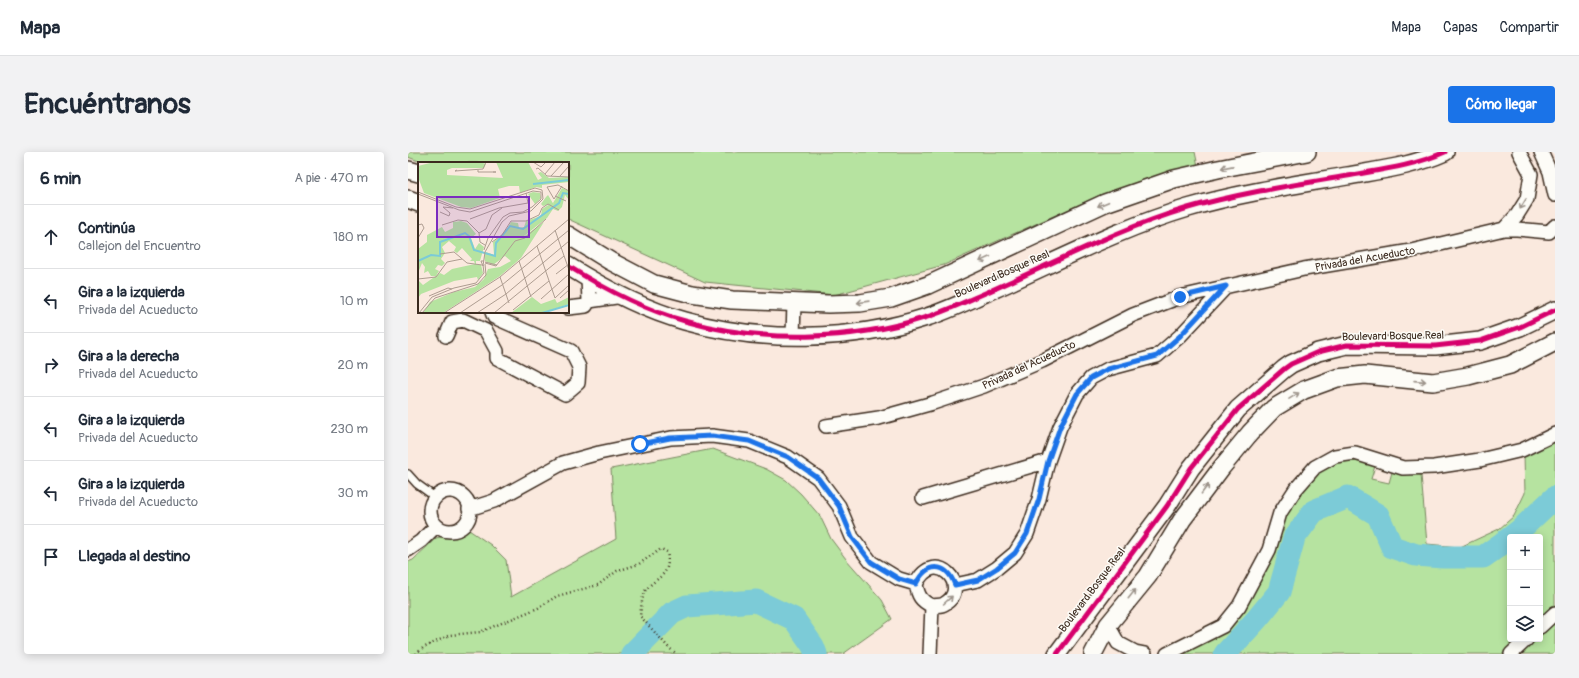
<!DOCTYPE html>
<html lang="es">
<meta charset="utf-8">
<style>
:root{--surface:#fff;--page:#f2f2f3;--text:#1f2937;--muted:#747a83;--line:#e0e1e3;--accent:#1a73e8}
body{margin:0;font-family:Pangolin,sans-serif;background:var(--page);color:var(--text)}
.controls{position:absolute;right:12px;bottom:12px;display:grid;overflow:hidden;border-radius:4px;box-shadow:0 2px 10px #0003}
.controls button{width:36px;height:36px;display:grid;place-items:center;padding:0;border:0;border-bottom:1px solid var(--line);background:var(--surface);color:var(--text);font:20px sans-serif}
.stop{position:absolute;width:12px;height:12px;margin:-9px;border:3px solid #1a73e8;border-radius:50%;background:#fff}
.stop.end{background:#1a73e8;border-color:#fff;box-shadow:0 1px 4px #0008}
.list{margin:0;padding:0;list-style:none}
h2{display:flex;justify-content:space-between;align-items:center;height:52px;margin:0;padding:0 16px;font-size:17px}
h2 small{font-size:13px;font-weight:400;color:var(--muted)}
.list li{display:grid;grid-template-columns:26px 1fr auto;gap:12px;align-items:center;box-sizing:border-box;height:64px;padding:0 16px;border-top:1px solid var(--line)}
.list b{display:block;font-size:15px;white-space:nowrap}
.list p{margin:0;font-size:13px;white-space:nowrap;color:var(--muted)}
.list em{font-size:13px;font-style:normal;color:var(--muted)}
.icon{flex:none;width:22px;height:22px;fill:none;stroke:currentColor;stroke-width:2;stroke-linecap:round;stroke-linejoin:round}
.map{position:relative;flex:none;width:1147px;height:502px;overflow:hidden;border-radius:4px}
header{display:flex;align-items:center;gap:24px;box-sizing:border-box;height:56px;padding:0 20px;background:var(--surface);border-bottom:1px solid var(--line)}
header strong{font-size:19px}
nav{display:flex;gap:22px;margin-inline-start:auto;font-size:14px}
.intro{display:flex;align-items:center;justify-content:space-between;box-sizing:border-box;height:96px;padding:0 24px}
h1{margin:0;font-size:28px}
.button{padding:10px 18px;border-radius:4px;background:var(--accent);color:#fff;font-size:14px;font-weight:700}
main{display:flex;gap:24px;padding:0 24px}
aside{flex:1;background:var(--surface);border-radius:4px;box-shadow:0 2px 10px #0003}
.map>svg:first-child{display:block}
</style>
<header>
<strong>Mapa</strong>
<nav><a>Mapa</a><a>Capas</a><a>Compartir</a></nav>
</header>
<div class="intro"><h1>Encuéntranos</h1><a class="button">Cómo llegar</a></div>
<main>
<aside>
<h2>6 min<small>A pie · 470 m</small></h2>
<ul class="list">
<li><svg class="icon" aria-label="ahead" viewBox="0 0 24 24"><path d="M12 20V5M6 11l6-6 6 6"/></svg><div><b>Continúa</b><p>Callejon del Encuentro</p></div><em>180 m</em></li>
<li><svg class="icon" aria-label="left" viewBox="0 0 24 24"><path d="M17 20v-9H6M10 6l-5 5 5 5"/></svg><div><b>Gira a la izquierda</b><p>Privada del Acueducto</p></div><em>10 m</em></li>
<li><svg class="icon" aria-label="right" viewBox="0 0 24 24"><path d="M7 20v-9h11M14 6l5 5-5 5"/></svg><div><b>Gira a la derecha</b><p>Privada del Acueducto</p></div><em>20 m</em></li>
<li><svg class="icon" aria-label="left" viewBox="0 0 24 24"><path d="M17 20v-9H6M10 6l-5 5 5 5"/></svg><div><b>Gira a la izquierda</b><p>Privada del Acueducto</p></div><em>230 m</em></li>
<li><svg class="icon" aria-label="left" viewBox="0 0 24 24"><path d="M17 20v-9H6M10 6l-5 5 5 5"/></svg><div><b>Gira a la izquierda</b><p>Privada del Acueducto</p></div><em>30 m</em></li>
<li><svg class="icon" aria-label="arrive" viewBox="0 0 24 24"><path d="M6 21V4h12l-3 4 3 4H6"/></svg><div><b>Llegada al destino</b></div></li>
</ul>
</aside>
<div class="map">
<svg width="1147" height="502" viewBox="0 0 1147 502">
<rect width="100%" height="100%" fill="#fae9de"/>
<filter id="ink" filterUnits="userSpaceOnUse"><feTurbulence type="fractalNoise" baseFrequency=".025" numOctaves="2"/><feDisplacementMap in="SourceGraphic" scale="8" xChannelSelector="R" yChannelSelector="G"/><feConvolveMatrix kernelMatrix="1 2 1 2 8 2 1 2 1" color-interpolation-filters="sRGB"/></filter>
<g filter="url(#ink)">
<!-- green -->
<path fill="#b6e3a0" stroke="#78865f" d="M0,0H787L790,14L690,44L536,113L426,143L297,130L160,67V11H16L0,5Z
M1147,288V457L1132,470V385H1102V487H1114L1097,502H777L831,464L868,400L879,356L918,311L944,305L967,314L963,327L981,331L984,320L1013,323L1019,392L1052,395L1091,377L1106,364L1117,341L1116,303Z
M305,297L358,317L378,328L393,342L412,364L423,387L438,407L474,448L484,467L435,502H0V410L5,408L28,386L61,378L83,393L98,408L103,445L208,387L203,317Z
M1147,470V502H1112L1129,487H1132V484Z"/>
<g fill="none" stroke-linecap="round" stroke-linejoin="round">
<!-- river -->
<path stroke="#7bcbd7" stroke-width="23" d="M1103,385L1112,378L1147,345
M224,502L264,461L279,454L348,449L386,467L405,494L408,502
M817,502L849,467L871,440L886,386L906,359L940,345L970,363L984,395L1008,403L1035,405H1075L1102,386"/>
<defs>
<path id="service" d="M0,322L9,332L27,345"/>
<path id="minor" d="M1133,0L1142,20L1147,43
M1096,77L1109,63L1119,47L1123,22L1111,0
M181,149L215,144
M160,156L178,154L181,149L180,127
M38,184L44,170L55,168L78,179L89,199V206L157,242L170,231L171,215L163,199L86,165L84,160
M385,184L386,151
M418,274L471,266L525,251L576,234L634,209L725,163L772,145L896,117L1003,99L1096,77H1109L1141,80L1147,74
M22 359a20 20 0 1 1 40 0a20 20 0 1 1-40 0Z
M515,346L640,309
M61,357L86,349L155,311L191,301L263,286L304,284L341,289L380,305L410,326L431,354L444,385L463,410L491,427L508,432
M0,398L13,389L28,374
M508,432C527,393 565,436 536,452C533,454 528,453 524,454
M508,432C510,444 513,449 524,454
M547,433L570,428L589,416L607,401L619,382L631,347L640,309L652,275L669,242L683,226L700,217L749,204L772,184L818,135
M700,473L710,491L727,500L737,502
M1132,475L1147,461
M522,502L524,454
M759,502L815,474L831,454L861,398L872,361L887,338L907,315L927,304L947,301L995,316L1026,315L1072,308L1114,298L1147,282
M1103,502L1119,487"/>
<path id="tertiary" d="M0,18L11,21
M0,47L11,51
M160,83L202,109L246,132L284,142L324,148L420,152L452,151L483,146L520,133L697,51L766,27L810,17L899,0
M160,114C195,136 237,158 277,169C354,191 444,189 519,165C541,158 563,147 584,138C648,110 712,76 780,56C831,41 886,33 939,24C972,18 1006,14 1037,0
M649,502L759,354L783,316L830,257L876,217L883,212L910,200L939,193L1027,194L1072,189L1112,175L1147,158
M685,502L700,473L740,424L774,368L814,315L842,281L866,256L896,238L929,226L957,223L1025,230L1060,224L1102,213L1147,190"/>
</defs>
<!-- service casing -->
<use href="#service" stroke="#3b2a1e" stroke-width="10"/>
<!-- minor casing -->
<use href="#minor" stroke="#3b2a1e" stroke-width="16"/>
<!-- tertiary casing -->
<use href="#tertiary" stroke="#3b2a1e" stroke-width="20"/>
<!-- path -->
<path stroke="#3b2a1e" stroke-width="2.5" stroke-dasharray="1 3" stroke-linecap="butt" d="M8,502L15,496L42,483L72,480L130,456L149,444L190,433L209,419L231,412L253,397L259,400C264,425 248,424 237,439C234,445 233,457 232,464L261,496L269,502"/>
<!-- service -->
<use href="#service" stroke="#fdfcf7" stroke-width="7"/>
<!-- minor -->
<use href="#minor" stroke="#fdfcf7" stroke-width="13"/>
<!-- tertiary -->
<use href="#tertiary" stroke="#fdfcf7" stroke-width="17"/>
<defs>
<path id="cycleway" d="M160,114C195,136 237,158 277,169C354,191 444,189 519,165C541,158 563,147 584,138C648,110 712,76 780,56C831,41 886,33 939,24C972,18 1006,14 1037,0
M649,502L759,354L783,316L830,257L876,217L883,212L910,200L939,193L1027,194L1072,189L1112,175L1147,158"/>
</defs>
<!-- cycleway casing -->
<use href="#cycleway" stroke="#fdfcf7" stroke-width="8"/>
<!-- cycleway -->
<use href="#cycleway" stroke="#d6006c" stroke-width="5"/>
</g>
<!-- one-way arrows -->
<defs><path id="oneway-shaft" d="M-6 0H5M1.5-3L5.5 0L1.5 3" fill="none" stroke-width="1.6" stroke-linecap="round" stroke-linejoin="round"/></defs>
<g stroke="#9c938a">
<use href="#oneway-shaft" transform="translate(819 15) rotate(169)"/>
<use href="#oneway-shaft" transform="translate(695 52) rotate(157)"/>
<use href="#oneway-shaft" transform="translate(1115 52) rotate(121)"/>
<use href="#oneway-shaft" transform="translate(577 107) rotate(155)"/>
<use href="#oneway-shaft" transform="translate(455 150) rotate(172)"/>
<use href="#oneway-shaft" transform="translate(1012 229) rotate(4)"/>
<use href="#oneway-shaft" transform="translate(886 244) rotate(-32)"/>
<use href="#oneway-shaft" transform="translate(797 337) rotate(-53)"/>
<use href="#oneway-shaft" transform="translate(724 442) rotate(-51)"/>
<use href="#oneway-shaft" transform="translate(540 448) rotate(-42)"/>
</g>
</g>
<g fill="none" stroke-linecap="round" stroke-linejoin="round" filter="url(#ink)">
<!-- route -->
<path stroke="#1a73e8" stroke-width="5" d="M232,292L262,286L304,284L341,289L380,305L410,326L431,354L444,385L463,410L491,427L508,432C519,410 538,410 547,433L570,428L589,416L607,401L619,382L631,347L640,309L652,275L669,242L683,226L700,217L749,204L772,184L818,134L772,145"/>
</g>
<g text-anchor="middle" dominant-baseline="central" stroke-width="3" stroke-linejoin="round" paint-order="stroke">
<!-- street labels -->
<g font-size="11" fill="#3b2a1e" stroke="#fdfcf7">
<text transform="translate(957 107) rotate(-10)">Privada del Acueducto</text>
<text transform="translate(594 122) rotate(-24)">Boulevard Bosque Real</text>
<text transform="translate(985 184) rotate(-1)">Boulevard Bosque Real</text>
<text transform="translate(621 213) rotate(-25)">Privada del Acueducto</text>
<text transform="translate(684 438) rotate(-53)">Boulevard Bosque Real</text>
</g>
</g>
<!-- overview -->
<g transform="translate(10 10)">
<rect width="151" height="151" fill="#fae9de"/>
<path d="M16,0H62L68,2L66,6H34L29,8V13L85,16L78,0H110L120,18L124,16L120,11L123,10L131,16L151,15V20L124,23V26L118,25L102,31L101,24H91L80,27L82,36L53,46L43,45L6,31L0,15V4ZM144,26L151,29V38L147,33L144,45L140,49L135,47L129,56L101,78L126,60L103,96L82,114L25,151H5L12,140L36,130L57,125L66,117L70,107L82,105L93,99L87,94L75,103L67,99L66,94L68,90L76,93L75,80L86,72L93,60L100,61L101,66L106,65L108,59L123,54L124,47L132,42L125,44L123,42L128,35L130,33L136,43L135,41ZM115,30L122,31L123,36L117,42L110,32ZM43,59L49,61L58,72L53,76L57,87L61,81L66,85L62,99H58V102L63,103L65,111L60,118L59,115L36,119L3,132L0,136V118L5,123L22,111L26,113L34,107L57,102L56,99H52L54,97L44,86L39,91L36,89L38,85L31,79L24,85L27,91L23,97L27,101L24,104L20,103L17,107L21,109L18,114H13L10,109L6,111L7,105L4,101L0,111V87L9,80V73L24,65L27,70L35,66V60ZM114,135L123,142L137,137L139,141L151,135V142L124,151H93Z" fill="#b6e3a0"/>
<path fill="none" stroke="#7bcbd7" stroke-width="2" d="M115,22L151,18M0,99L13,93L22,94V80L47,71L51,74L56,88L77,94L78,81L92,64L105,67L141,41L145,31L151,32M124,151L151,143"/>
<path fill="none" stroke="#ae9d91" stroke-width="1" d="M115,0L123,5L128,0M118,7L120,6L129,14L151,15M39,8L37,9L65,7L68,0M60,8V10H78H75M127,12L137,0M133,14L146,0M142,14L151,4M0,30L38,45L52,47L117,26L124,28L125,37L113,49L91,54L84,60L67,90L65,104L63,99H66M0,32L41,48L52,50L115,29L123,30V37L114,45L105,50L92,51L85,55L70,76L66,88M137,34L148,39M136,37L129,25L140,23L151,29M136,37L144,24M22,50L31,54L32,51L25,45L35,46M52,57L81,46L110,41L108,31M0,63L4,62L6,66L0,76M24,63L40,58L49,59L61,71L62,80L67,83M137,68L151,108M61,71L68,67L74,53L84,46M74,80L84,73L93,59H108L121,53L124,46L130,42L141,48M119,84L137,136M22,92L36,90L49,101L64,103M101,99L113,135M67,100L79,103M67,101L78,104L97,79L107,76L128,57M138,112L151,102M82,115L91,141M0,117L18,115L29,100L44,97M11,134L30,126L34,127M137,136L151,123M142,136L151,128M123,137L151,112M95,148L131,119M1,151L14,135L36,126L58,121L66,111L65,103M4,151L17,136L60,122L68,113L67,102M26,151L82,115L151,57M42,151L84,123L151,68M59,151L88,132L151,79M76,151L146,94"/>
<path fill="#7b2cbf" fill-opacity="0.15" stroke="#7b2cbf" stroke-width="2" d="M19,35H111V75H19Z"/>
<rect width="151" height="151" fill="none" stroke="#3b2a1e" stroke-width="2"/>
</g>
</svg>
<div class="controls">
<button>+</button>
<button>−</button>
<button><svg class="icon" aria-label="layers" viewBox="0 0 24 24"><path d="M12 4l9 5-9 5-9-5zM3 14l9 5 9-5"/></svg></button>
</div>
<div class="stop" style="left:232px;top:292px"></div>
<div class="stop end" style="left:772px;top:145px"></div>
</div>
</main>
